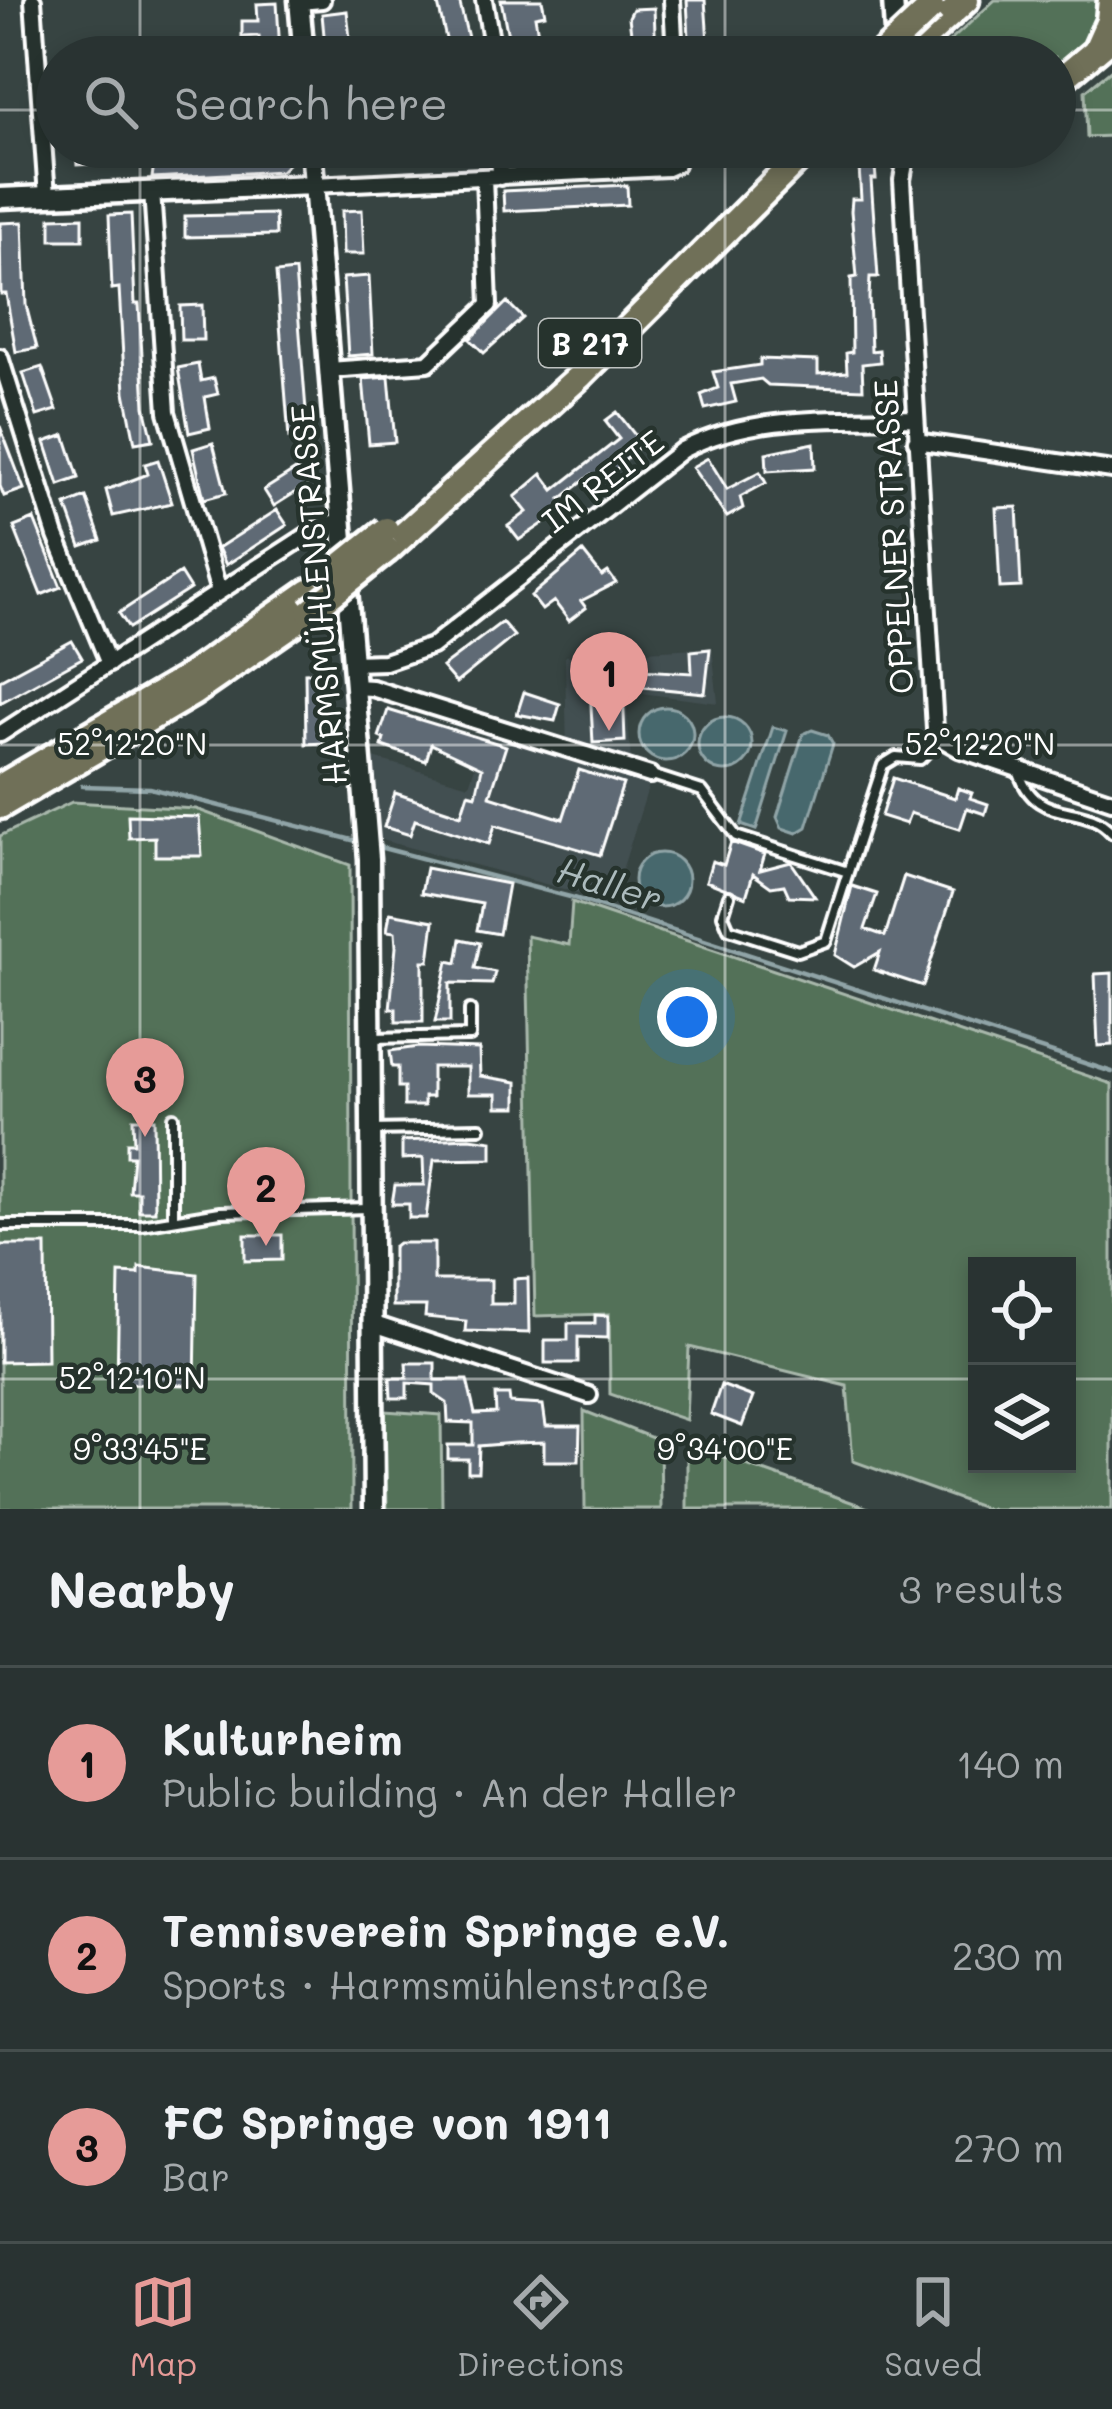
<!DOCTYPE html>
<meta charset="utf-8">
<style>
:root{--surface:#293332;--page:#313b3a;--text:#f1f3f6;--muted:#a5aaac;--line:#454e4d;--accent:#e69b98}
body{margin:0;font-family:Mali,sans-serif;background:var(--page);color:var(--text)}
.controls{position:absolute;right:36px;bottom:36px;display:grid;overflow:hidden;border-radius:0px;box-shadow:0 6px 18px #0003}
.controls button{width:108px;height:108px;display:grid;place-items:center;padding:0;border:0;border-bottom:3px solid var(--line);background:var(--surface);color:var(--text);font:60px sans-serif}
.you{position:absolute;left:687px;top:1017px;width:42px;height:42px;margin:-30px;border:9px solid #fff;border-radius:50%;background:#1a73e8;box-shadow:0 0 0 18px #1a73e833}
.badge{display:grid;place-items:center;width:78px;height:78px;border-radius:50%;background:var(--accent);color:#111;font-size:39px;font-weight:700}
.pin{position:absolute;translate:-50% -99px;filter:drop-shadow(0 3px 6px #0008)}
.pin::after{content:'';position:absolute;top:63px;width:42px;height:36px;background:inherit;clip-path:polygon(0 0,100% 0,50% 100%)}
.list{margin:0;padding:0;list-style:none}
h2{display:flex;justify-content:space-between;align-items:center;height:156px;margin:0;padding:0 48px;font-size:51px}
h2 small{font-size:39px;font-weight:400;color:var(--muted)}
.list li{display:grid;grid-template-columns:78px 1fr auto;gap:36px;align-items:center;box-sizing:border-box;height:192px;padding:0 48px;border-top:3px solid var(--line)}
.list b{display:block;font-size:45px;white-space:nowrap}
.list p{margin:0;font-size:39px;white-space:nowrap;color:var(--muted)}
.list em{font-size:39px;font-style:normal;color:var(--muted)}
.icon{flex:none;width:66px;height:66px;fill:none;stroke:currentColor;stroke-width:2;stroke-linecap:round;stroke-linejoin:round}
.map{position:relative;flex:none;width:1112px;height:1509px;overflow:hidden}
.search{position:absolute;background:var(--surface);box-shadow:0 6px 18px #0003;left:36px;right:36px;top:36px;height:132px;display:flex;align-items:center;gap:30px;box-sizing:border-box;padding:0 42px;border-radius:66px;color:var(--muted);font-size:45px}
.sheet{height:732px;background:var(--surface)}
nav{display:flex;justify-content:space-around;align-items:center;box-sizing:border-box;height:168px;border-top:3px solid var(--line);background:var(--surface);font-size:33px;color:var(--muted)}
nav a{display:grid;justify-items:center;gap:6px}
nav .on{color:var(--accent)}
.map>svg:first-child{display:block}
</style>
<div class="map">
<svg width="1112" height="1509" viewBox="0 0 1112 1509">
<rect width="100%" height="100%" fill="#374442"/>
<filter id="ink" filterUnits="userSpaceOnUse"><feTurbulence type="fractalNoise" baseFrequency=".00833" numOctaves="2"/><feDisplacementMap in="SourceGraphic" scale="24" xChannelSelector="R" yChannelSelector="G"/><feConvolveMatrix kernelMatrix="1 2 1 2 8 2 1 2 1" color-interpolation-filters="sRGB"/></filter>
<g filter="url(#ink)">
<!-- built -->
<path fill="#434f51" d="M712,647L718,703L626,691L631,761L654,769L612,902L378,839L370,757L469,785L487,730L567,755L565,656Z"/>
<!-- green -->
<path fill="#537159" stroke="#a9b8ac" stroke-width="3" fill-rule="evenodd" d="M995,0H1099C1103,35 1079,55 1055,75V57H933Z
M1112,69V136L1087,137L1085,91Z
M72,802L196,809L350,865L352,1509H0V836Z
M572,902L1112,1084V1509H986L853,1461L847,1386L689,1347L686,1420L610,1394L609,1314L535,1316L527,936L569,945ZM977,1266H1067V1464H977Z
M385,1411L441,1415L442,1509H387Z
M584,1411L660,1441L661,1509H585Z
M687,1444L871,1509H687Z"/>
<!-- water -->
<path fill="#46686d" stroke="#90a4a7" stroke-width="3" d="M639 734a27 27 0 1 1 54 0a27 27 0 1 1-54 0Z
M698 744a27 27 0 1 1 54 0a27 27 0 1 1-54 0Z
M773,727L787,731L756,830L741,825Z
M812,730L828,735L833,744L807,827L797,833L782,828L777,817L803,734Z
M634 880a27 27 0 1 1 54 0a27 27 0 1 1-54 0Z"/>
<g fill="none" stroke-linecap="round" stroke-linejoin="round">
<!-- stream -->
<path stroke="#90a4a7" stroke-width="4.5" d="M82,786L150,788L364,843
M375,846L574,898L1112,1072"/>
</g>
<!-- building -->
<path fill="#5f6a74" stroke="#fff" stroke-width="3" d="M437,0H459L468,38L447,43Z
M501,0H542L545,14L535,16L538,34L526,36L528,57H512Z
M687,0H705L709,57H690Z
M277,3L280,52L260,53L259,36L242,37V21H258L257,4Z
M654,8L656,57H634L629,17L633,9Z
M347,11L352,57H326L322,14Z
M76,147H128L129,162L77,165Z
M178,147V163L209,160L208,147H229L230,159L251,158L250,149L287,147L288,164L281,171L152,178L156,148Z
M859,167H875L876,179H871L878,277H870L869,298L871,351L879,350L880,362L862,364L863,389L768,385L761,379L731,384L736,402L705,409L701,395L718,388L713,372L760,365V359L818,361V374L847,372L846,353L852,352L851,278L857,277L851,211L852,199H861Z
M627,185L628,205L504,211L503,191Z
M362,210L364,254H343L342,211Z
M131,214L135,304H139L145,406L153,440L135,443L125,392L119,288L112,289L109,215Z
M275,214L276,235L185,237V216Z
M83,217V240H51V218Z
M23,222L26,305L37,348L16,352L6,294H1L0,223Z
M295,271L308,436L289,438L276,273Z
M369,276L373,354L348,356L343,278Z
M507,302L523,318L484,353L470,339Z
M202,305L203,340H181L180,306Z
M198,364L201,381L214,378L218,394L205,397L210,428L189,433L178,368Z
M42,367L57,410L37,416L23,373Z
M389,377L395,442L369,444L363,379Z
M617,412L642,444L611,474L595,480L591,475L561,499L568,507L519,540L508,526L527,512L515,497L542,474L554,490L619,439L605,421Z
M0,426L24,489L4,496L0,486Z
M65,435L79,478L59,485L45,442Z
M213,443L226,493L204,499L193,449Z
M814,443L815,468L767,471L766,453Z
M708,458L727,489L760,472L766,483L740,497L743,508L727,517L692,467Z
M158,460L172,503L113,516L106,490L148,474L145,464Z
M297,469L307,485L274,506L264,490Z
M86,497L101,540L81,547L66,505Z
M1017,507L1021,587L1000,588L996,508Z
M277,510L287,525L226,565L218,548Z
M34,519L61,587L41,595L14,527Z
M583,552L602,576L608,572L616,583L581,601L586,608L569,621L554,601L542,610L531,596Z
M180,573L190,589L129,628L119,613Z
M502,622L514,636L456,683L442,667Z
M72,641L82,658L0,703V680Z
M710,649L705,693L623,685L625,741L593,743L589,667L692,673L691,651Z
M324,672V743L306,744L305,673Z
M524,692L560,704L555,721L517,714Z
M388,710L506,746L490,796L563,819L579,770L623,784L600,855L495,825L489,844L415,820L410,835L384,827L395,793L461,815L468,793L476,795L482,768L431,744L426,761L382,746L384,739L379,737Z
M893,778L955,798L958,788L972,793L970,798L988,804L985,814L967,808L960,829L910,813L906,824L881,816Z
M128,815L199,817L202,856H155V837L129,838Z
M731,842L765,854L760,870L791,862L815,897L789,896L784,885L771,887L753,874L746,897L706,881L712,861L724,865Z
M426,868L508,884L499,934L477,930L482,904L421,893Z
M904,876L953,892L923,986L874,970L880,952L854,967L835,955L852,886L877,894L865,929L885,936Z
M390,913L434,921L429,961H423V1022H396V1009H390L396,947L395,932L387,931Z
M461,939L480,943L475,968L495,972L492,984L450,983V1022H435L448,961L457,963Z
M1112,973V1045L1098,1046L1095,974Z
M418,1047L479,1049L480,1076L517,1082V1107H497V1094H468V1067H432V1097H424V1106H404V1087H398V1067H392L390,1051Z
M133,1119H154L155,1211H139V1192H130L133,1156H127V1143H134Z
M470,1138L492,1141V1159L434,1160L426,1218H409V1204H392L395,1185H424L423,1158L402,1159V1141Z
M245,1235H282V1260L245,1261Z
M398,1243H434V1280H491V1304H514V1279L528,1278L529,1333L465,1331L466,1321L425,1317L426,1306H393V1247Z
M0,1245H46L47,1361L0,1362Z
M139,1267L197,1274L195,1385L117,1384L119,1273L139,1274Z
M595,1315L608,1316V1338L578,1337V1363H545V1340H568V1323H595Z
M406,1363H435V1380H467L475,1414L496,1413L495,1395H509L510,1403L543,1405L546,1426H580L579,1461H544V1442L514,1443L479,1446L478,1472H468V1459H448V1445H473V1423L448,1422L447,1403L434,1394V1385L407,1383V1398H391L390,1378H407Z
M721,1385L753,1397L742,1426L711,1414Z"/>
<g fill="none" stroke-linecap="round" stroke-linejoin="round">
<defs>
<path id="service" d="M1017,767C1035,830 1082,798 1112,833
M652,775L702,791L736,836L848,872L883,765L896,757L920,759L940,738
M729,896L723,915L729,929L798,951L826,941L848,872
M371,1038L470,1036V1010
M173,1117V1219
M371,1130L480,1128
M0,1225H141L220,1212L369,1208"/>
<path id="minor" d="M33,0L47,196
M484,0L494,57
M672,0L675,57
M299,2L322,0
M499,147L500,177
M908,147L902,180L935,729L940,738L959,749L1112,801
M313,185L667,168L676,164L680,147
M152,191L167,412L219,592
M0,357L56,536L109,664
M329,370L428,363L489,305L484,177
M916,441L1112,470
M352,663L385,662L432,646L682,450C754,413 836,420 915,418
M354,687L372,688L650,775
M0,734L323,525L342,521
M371,1323L589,1395"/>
<path id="tertiary" d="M299,0L304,57
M893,0L896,49
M311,147L369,859L374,1509
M0,198L313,185"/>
<path id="trunk" d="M1096,50L1109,21L1111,0
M904,57L966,0
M1055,85L1112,37
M387,550L581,375L810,147
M0,787L183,680L309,592
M0,806L193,693L310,612"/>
</defs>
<!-- service casing -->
<use href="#service" stroke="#fff" stroke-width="16"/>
<!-- minor casing -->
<use href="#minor" stroke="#fff" stroke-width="22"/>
<!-- tertiary casing -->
<use href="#tertiary" stroke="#fff" stroke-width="27"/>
<!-- trunk casing -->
<use href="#trunk" stroke="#fff" stroke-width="33"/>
<!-- service -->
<use href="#service" stroke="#26332d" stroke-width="8"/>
<!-- minor -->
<use href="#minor" stroke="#26332d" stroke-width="14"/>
<!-- tertiary -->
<use href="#tertiary" stroke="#26332d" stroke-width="18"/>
<!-- trunk -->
<use href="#trunk" stroke="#706f59" stroke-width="24"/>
<defs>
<path id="trunk-bridge" d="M879,57L931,8
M341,566L386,530
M310,612L387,550"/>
</defs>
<!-- trunk-bridge casing -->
<use href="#trunk-bridge" stroke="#fff" stroke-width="33" stroke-linecap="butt"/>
<!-- trunk-bridge -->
<use href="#trunk-bridge" stroke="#706f59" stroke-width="24"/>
</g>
</g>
<!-- ticks -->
<path fill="none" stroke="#fff" stroke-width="3" stroke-opacity="0.45" d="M140,0V57M725,0V57M0,110H57M1055,110H1112M140,147V1509M725,147V1509M0,745H1112M0,1379H977M1067,1379H1112"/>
<g text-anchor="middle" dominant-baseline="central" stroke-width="9" stroke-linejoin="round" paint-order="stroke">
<!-- shield labels -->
<rect fill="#26332d" stroke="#bec2c0" stroke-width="3" x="539" y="319" width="102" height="48" rx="9"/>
<g font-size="30" font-weight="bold" fill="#fff">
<text x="590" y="343">B 217</text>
</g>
<!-- street labels -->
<g font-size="33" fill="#fff" stroke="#26332d">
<text transform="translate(602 480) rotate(-38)">IM REITE</text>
<text transform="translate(892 537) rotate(-93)">OPPELNER STRASSE</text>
<text transform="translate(317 595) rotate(-95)">HARMSMÜHLENSTRASSE</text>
</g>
<!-- water labels -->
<g font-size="36" font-style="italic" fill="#acbbbd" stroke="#26332d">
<text transform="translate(610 883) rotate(17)">Haller</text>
</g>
</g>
<g font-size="30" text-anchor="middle" fill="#fff" stroke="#26332d" stroke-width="9" stroke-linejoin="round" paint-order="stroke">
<text x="132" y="755">52°12'20"N</text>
<text x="980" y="755">52°12'20"N</text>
<text x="132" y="1389">52°12'10"N</text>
<text x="140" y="1460">9°33'45"E</text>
<text x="725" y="1460">9°34'00"E</text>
</g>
</svg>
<div class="controls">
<button><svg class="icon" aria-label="locate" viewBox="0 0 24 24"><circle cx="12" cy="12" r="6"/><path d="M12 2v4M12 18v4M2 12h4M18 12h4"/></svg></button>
<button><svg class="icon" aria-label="layers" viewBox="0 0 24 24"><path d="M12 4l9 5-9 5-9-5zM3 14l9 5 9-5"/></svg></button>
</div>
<div class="you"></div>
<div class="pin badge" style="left:609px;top:731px">1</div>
<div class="pin badge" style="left:266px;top:1246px">2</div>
<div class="pin badge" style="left:145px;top:1137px">3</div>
<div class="search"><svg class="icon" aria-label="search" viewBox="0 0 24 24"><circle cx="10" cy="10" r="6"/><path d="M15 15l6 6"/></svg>Search here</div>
</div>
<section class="sheet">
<h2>Nearby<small>3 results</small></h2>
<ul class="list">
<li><span class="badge">1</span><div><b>Kulturheim</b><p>Public building · An der Haller</p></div><em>140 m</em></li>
<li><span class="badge">2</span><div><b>Tennisverein Springe e.V.</b><p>Sports · Harmsmühlenstraße</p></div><em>230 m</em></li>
<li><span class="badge">3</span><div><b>FC Springe von 1911</b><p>Bar</p></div><em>270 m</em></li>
</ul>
</section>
<nav>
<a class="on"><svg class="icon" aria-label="map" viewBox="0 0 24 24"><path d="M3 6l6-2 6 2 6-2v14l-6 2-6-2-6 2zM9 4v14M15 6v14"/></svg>Map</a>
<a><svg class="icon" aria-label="directions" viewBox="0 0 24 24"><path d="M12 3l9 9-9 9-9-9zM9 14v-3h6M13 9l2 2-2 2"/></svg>Directions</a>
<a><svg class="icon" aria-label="saved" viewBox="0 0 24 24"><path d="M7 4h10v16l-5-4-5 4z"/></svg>Saved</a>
</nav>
